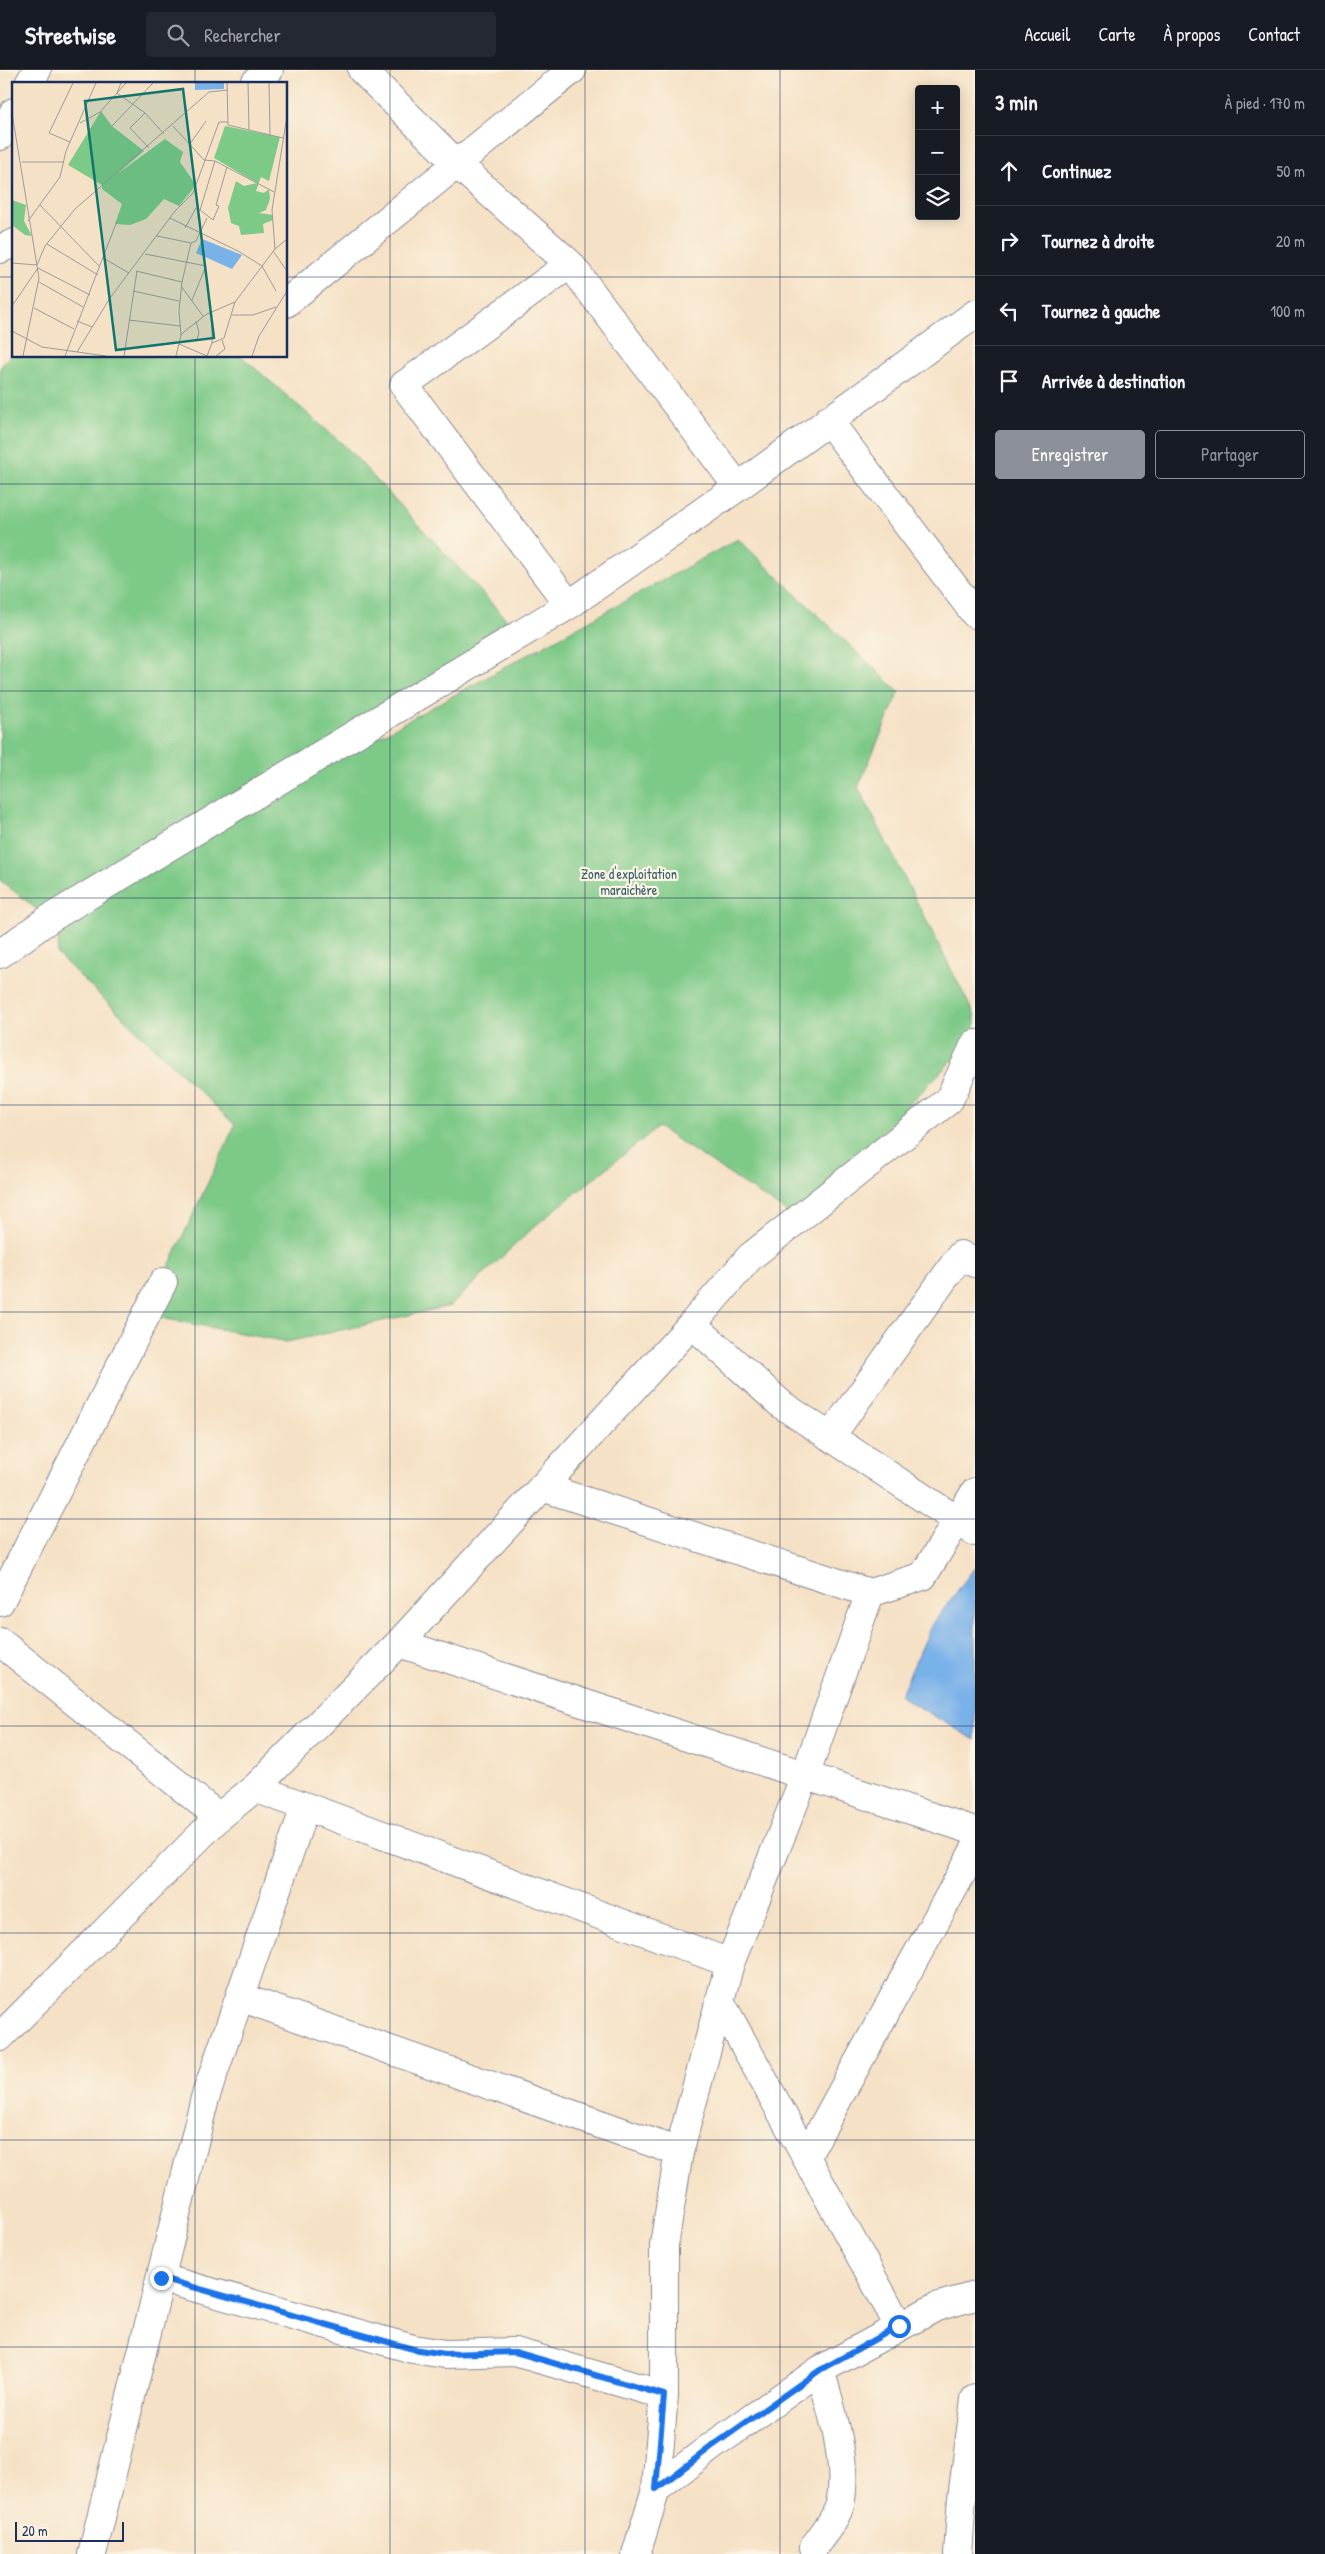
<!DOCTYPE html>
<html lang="fr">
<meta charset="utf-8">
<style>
:root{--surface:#171b24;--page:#242831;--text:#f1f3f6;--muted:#9ea1a6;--line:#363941;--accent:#8c9099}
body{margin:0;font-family:"Patrick Hand",sans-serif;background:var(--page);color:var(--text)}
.controls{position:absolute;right:15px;top:15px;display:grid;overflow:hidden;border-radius:5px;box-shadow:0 2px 12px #0003}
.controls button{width:45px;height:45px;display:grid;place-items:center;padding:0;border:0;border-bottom:1px solid var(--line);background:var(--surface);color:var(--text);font:25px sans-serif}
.scale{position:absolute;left:15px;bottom:12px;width:109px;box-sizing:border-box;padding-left:5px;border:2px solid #1b2f5e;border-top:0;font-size:14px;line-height:18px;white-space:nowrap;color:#1b2f5e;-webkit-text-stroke:4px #fcf5e5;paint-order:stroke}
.stop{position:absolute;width:15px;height:15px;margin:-11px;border:4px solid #1a73e8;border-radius:50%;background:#fff}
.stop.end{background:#1a73e8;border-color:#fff;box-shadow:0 1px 5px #0008}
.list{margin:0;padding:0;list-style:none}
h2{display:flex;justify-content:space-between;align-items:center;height:65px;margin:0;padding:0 20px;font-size:21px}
h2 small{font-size:16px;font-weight:400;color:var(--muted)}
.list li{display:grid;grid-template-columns:32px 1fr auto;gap:15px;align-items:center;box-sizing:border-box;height:70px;padding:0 20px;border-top:1px solid var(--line)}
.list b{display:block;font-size:19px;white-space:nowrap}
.list em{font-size:16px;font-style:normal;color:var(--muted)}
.actions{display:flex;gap:10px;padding:15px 20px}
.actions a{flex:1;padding:11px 0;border:1px solid var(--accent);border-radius:5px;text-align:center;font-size:18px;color:var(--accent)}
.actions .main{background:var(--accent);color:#fff}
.icon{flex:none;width:28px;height:28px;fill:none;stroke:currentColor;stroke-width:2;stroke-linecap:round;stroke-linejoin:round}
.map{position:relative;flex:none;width:975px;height:2484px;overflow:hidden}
header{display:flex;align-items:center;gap:30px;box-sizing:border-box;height:70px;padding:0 25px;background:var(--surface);border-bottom:1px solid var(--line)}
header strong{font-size:24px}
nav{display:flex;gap:28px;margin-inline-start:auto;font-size:18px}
.search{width:350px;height:45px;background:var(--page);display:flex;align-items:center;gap:12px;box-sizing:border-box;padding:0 18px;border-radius:5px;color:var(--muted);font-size:19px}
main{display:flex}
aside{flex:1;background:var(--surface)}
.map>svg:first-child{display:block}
</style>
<header>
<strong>Streetwise</strong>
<div class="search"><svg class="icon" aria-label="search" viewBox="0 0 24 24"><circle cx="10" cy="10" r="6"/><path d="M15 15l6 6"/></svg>Rechercher</div>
<nav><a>Accueil</a><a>Carte</a><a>À propos</a><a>Contact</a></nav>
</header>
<main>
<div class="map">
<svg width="975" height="2484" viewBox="0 0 975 2484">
<rect width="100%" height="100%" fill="#fcf5e5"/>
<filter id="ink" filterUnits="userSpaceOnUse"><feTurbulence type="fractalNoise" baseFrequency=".02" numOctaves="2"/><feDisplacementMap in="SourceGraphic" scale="10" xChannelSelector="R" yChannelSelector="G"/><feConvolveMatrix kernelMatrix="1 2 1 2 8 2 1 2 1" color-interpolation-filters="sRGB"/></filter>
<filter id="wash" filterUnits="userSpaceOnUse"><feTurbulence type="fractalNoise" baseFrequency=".0096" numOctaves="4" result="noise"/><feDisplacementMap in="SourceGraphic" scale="20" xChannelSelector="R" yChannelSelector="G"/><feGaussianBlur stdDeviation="1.12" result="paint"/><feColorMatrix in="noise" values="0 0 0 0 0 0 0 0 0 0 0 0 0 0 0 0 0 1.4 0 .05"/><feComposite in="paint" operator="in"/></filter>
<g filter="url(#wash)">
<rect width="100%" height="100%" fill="#f5e1c5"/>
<!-- green -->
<path fill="#7dc987" stroke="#4c7c72" d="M14,280V286H241L346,377L521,565L78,832L738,469L899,622L858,717L975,946V967L797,1149L658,1057L536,1155L450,1236L287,1272L146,1245L235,1055L57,884L62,842L49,849L0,810V298Z"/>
<!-- water -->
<path fill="#79b1e9" stroke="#4a70a4" d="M975,1497V1670L900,1626L932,1555Z"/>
</g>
<g filter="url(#ink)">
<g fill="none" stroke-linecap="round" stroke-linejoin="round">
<defs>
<path id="street" d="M362,0L457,94L570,194L738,417
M29,14L37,0
M254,14L269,0
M0,66L14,42
M0,179L14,173
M286,233L572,0
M828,350L975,544
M569,535L404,315L570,194
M0,884L49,849L569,535L738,417L975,244
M692,1254L782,1335L975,1462
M830,1367L961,1185L975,1193
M542,1417L870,1523L923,1506L975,1422
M0,1532L163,1212
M0,1572L219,1747
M399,1573L975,1761
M255,1718L730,1893
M240,1927L679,2082
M720,1931L899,2256
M0,1967L219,1747L255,1718L399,1573L692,1254L750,1187L949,1030L975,974
M806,2087L975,1779
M161,2208L413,2279L445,2284L515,2282L664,2325
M656,2419L664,2325V2175L679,2082L730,1893L805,1706L870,1523
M814,2477C823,2463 836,2450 840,2434C849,2395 831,2337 820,2300
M92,2484L205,2028L305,1737
M636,2484L656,2419L711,2377L820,2300L936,2237L975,2226
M958,2484L962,2428L975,2329"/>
</defs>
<!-- street casing -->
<use href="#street" stroke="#888892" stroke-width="30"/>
<!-- street -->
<use href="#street" stroke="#fff" stroke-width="28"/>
</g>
</g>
<g fill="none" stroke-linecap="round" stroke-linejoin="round" filter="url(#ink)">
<!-- route -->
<path stroke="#1a73e8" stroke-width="6" d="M161,2208L413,2279L445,2284L515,2282L664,2325L656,2419L711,2377L820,2300L899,2256"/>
</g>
<!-- grid -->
<path fill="none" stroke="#1b2f5e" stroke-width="1" stroke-opacity="0.55" d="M195,0V14M390,0V2484M585,0V2484M780,0V2484M0,207H14M286,207H975M195,286V2484M0,414H975M0,621H975M0,828H975M0,1035H975M0,1242H975M0,1449H975M0,1656H975M0,1863H975M0,2070H975M0,2277H975"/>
<g text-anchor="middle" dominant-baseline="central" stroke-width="4.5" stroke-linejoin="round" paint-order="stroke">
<!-- park labels -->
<g font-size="14" fill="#385d6a" stroke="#fcf5e5">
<text x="629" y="803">Zone d'exploitation<tspan x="629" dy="16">maraichère</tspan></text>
</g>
</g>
<!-- overview -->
<g transform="translate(12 12)">
<rect width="275" height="275" fill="#f5e1c5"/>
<path d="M89,29L100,44L132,69L105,92L153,57L171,70L168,80L184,103L167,124L152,117L134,137L118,143L103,142L110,122L90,107V103L56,83ZM213,44L268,55L257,99L249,95L244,109L252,111L257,107L258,117L254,128L247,131L261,133V138L251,142L252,151L229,153L227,144L219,141L216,126L224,99L232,104L245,101L202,76ZM0,118L14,123L12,139L20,154L13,153L0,143Z" fill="#7dc987"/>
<path d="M183,1H212V7L183,8ZM190,157L230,173L220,187L184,171Z" fill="#79b1e9"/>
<path fill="none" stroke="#9e9a9c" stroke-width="1" d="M109,1L105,11L133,31L152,52M215,1L216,43L271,56M236,1L237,48M257,1L258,53M0,31L27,196L11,274M133,31L118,46L137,66M68,41L88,30L114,1M100,44L141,1M161,44L192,78L203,79L262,110M58,60L37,51L61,1M178,62L194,39M10,80H52M28,123L88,185M188,128L201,138L207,124L204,123L215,85M188,128L203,79M158,136L226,169L250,184L264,209M16,139L48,95L54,69L84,1M173,146L184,126L188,128M145,154L179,161M35,162L86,193M263,167L260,128L275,34M261,169L275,189M133,172L194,184L180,218M91,176L117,191M0,181L25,183L33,164L63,127L197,10L216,8M124,189L170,200M27,200L71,225M169,204L191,234M121,209L167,219M0,224L26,186L78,213M22,226L62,247M220,233H241L264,225M117,238L168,244M65,239L80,245M184,239L187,251L185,257M0,249L30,265L94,274M169,253L167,229L170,200L179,161L184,159L195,136M200,261L212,256L223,220L263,167L275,157M167,262L195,274M65,270L98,216L163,129L181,111L207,40H216M53,274L105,139M112,274L125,189M164,274L169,253L174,248L195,232L223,220M195,274L200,261V238M204,274L213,267L210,258M240,274L247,254L275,209"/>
<path fill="#0f766e" fill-opacity="0.15" stroke="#0f766e" stroke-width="2.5" d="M171,7L202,256L104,268L73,19Z"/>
<rect width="275" height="275" fill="none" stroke="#1b2f5e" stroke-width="2.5"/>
</g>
</svg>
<div class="controls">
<button>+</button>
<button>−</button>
<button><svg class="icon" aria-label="layers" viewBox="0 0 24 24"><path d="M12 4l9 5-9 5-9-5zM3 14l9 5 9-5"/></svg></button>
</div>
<div class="scale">20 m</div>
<div class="stop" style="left:899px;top:2256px"></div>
<div class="stop end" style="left:161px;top:2208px"></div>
</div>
<aside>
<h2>3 min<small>À pied · 170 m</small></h2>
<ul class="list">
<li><svg class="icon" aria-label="ahead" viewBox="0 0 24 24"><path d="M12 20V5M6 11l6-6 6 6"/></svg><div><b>Continuez</b></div><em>50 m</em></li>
<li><svg class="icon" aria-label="right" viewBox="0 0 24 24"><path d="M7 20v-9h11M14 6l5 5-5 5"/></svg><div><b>Tournez à droite</b></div><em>20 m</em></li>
<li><svg class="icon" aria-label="left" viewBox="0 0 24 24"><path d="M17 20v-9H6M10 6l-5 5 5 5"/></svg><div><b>Tournez à gauche</b></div><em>100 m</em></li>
<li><svg class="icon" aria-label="arrive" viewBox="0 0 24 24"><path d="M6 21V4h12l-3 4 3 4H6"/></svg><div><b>Arrivée à destination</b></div></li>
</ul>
<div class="actions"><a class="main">Enregistrer</a><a>Partager</a></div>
</aside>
</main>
